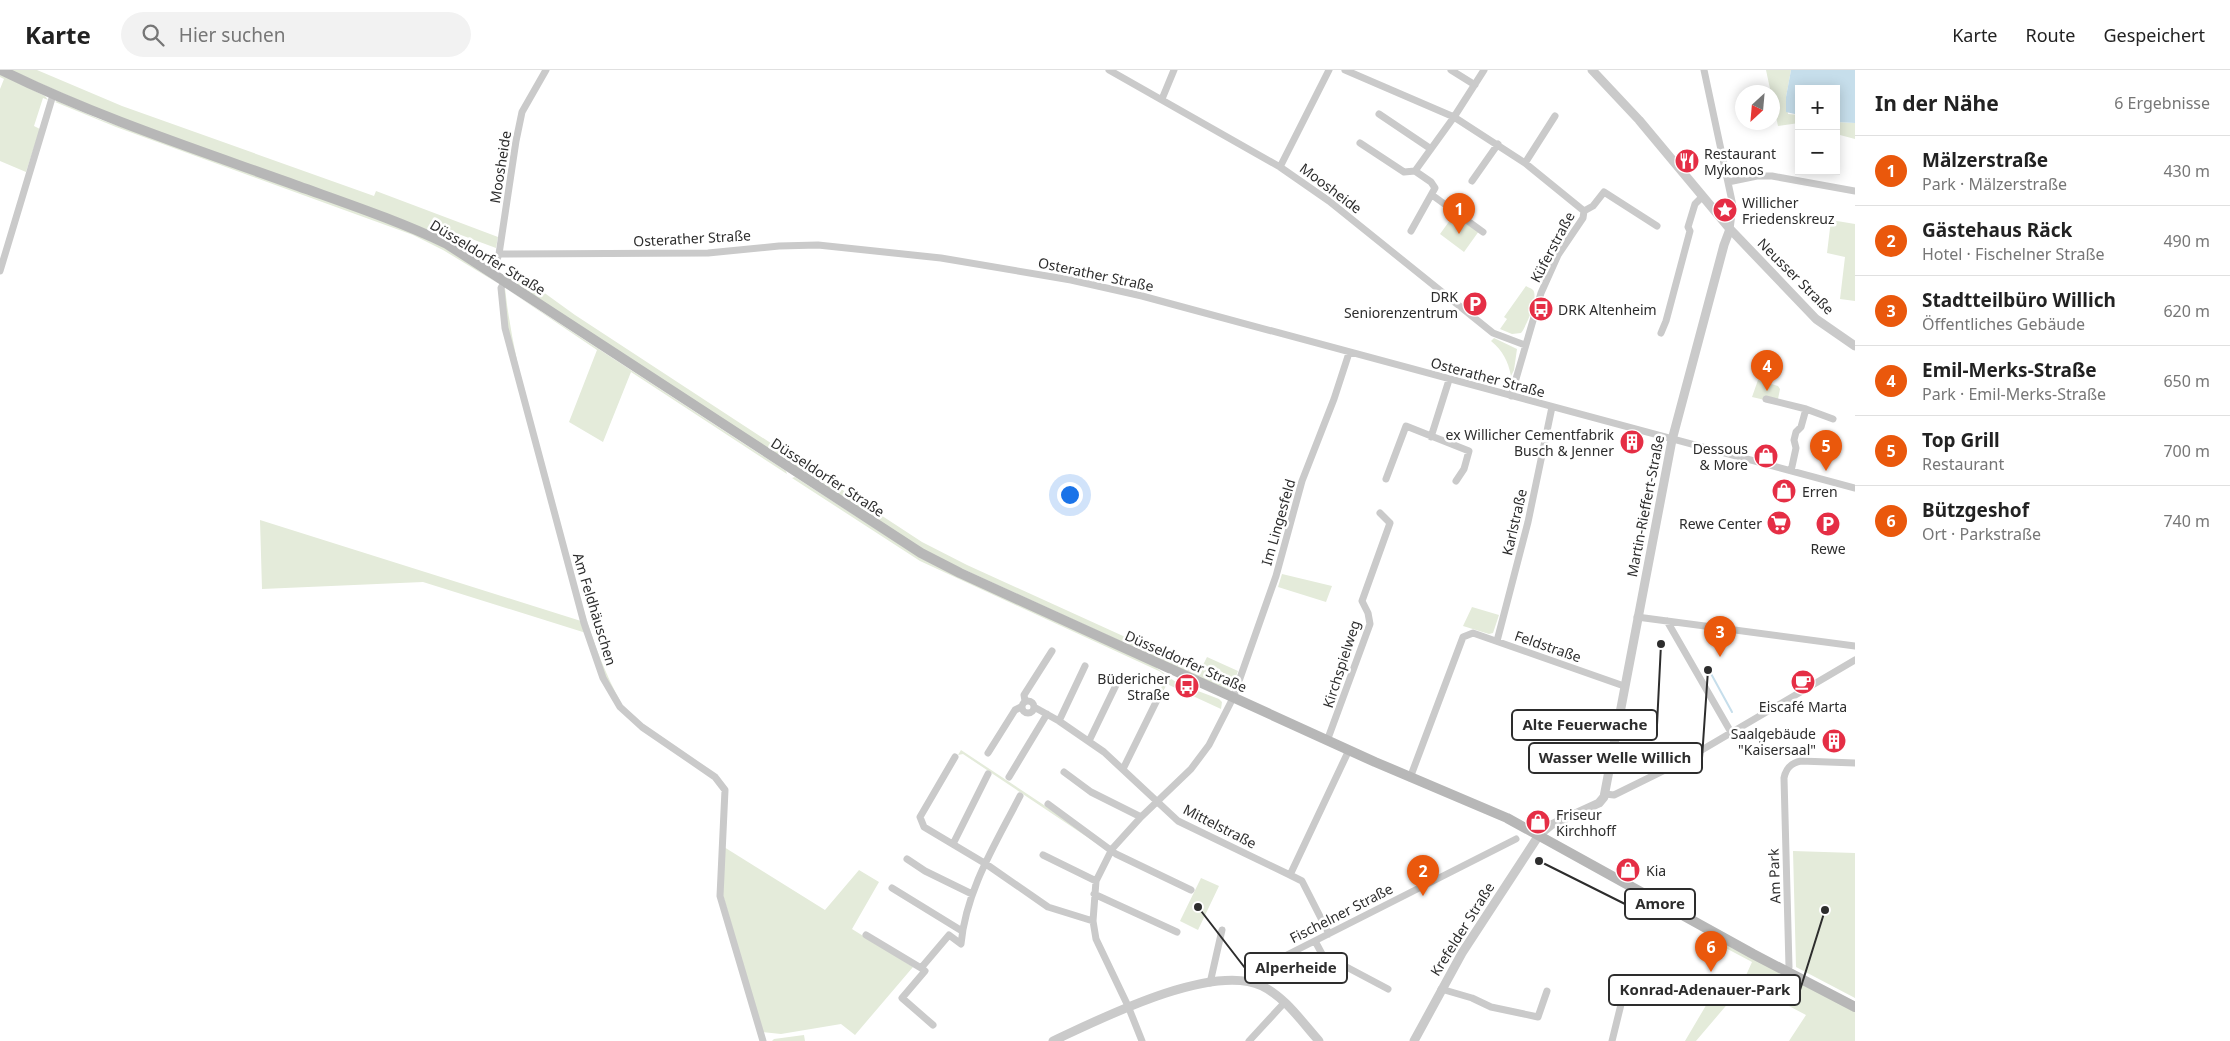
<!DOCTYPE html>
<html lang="de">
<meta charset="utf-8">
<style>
:root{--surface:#fff;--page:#f2f2f2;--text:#222;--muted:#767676;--line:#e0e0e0;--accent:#ea580c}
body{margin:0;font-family:"Noto Sans",sans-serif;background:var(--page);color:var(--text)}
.controls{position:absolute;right:15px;top:15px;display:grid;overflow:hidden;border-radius:0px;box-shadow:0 2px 12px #0003}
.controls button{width:45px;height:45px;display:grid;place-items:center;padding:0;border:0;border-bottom:1px solid var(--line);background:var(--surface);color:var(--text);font:25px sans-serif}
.compass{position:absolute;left:1735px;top:15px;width:45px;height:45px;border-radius:50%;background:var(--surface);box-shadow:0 2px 12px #0003;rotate:206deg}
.you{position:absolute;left:1069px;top:424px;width:18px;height:18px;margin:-12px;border:4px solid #fff;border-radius:50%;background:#1a73e8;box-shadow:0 0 0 8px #1a73e833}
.badge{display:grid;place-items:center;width:32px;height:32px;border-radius:50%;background:var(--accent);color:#fff;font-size:16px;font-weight:700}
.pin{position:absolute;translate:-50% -41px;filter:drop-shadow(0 1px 2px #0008)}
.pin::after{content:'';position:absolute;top:26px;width:18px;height:15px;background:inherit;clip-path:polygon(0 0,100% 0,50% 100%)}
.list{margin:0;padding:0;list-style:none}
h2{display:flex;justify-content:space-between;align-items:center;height:65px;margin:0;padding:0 20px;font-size:21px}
h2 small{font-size:16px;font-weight:400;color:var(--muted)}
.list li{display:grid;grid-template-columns:32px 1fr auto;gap:15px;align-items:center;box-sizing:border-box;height:70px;padding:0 20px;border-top:1px solid var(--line)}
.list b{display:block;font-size:19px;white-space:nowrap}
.list p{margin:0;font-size:16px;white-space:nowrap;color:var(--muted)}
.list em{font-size:16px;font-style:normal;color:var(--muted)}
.icon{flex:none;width:28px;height:28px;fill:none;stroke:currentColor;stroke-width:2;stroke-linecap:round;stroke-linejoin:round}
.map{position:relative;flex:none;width:1855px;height:971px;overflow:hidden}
header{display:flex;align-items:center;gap:30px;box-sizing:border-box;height:70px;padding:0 25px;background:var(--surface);border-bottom:1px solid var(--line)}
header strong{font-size:24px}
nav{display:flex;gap:28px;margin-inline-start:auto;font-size:18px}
.search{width:350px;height:45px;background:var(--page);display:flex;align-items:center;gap:12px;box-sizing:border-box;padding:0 18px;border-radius:28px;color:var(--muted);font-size:19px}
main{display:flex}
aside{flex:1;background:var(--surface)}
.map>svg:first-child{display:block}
</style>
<header>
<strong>Karte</strong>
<div class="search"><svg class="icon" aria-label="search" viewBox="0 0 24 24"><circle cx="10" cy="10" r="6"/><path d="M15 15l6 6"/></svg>Hier suchen</div>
<nav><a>Karte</a><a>Route</a><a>Gespeichert</a></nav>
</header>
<main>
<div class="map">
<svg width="1855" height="971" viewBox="0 0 1855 971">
<rect width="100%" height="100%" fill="#fff"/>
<!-- green -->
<path fill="#e4ebda" d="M10,0H37L122,36L374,126L376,121L498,167L496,178L434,155L491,192H483L455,174L119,48Z
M1766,0H1791L1786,27L1788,44L1799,45V53L1778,56Z
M0,4L45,26L48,30L43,28L34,56L40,59L26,102L0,91V19L4,9L0,7Z
M57,31L99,49L394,154L445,178L499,214L443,180L413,165L116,57L55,32Z
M1836,52L1855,53V69L1840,65V61L1836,60Z
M1453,146L1458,150L1460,147L1479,161L1464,182L1440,164Z
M1831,150L1855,154V231L1840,229L1845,187L1827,183Z
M508,202L539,223V219L575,245L922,472L967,495L1200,601L1207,587L1238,601L1232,617L1229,620L1223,618L930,484L503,206Z
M1526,216C1529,218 1531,218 1533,220C1539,227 1526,257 1521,263L1512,264L1500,259L1507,249L1504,247Z
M505,218C513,293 536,364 556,437C574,503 588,574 622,634L605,608L586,553L507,257L503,222L505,218L786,401L787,404L631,302L603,372L569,352L597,280Z
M1494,268L1517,279L1514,300L1511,306C1508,291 1503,281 1491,271Z
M1758,310L1778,316L1780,319L1778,329L1765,330L1752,327Z
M795,407L921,488L1154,596L1177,613L1219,629L1222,632L1221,639L1169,615L1166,616L1160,627L1157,626L1166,607L1161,602L920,491L792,408Z
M260,450L581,551L586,563L423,512L262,519Z
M1282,504L1332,516L1326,532L1278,517Z
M1472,537L1499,545L1493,563L1489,564L1463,556Z
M961,680L1104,775L1102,777L963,684L958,685Z
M724,777L825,840L859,800L879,812L852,859L913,897L855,965L841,954L781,964L762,962L723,825Z
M1793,781L1855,783V928L1796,897Z
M1201,808L1219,816L1198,860L1180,851Z
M1705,867H1713L1855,942V971H1789L1806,945L1743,912L1752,892Z
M1736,924L1696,971H1685L1708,932Z
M804,965L805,971H772L774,969Z"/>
<!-- water -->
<path fill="#c6deeb" d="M1791,0H1855V53L1836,52V19H1799V45L1786,42V27Z"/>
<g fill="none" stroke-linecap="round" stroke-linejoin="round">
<!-- stream -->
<path stroke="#c6deeb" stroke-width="2" d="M1709,600L1732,642"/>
<!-- minor -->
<path stroke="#cacaca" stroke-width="7" d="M1109,0L1280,97L1329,131L1493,263L1525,275
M1345,0L1454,47L1525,93L1584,141L1583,148L1558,185L1541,223L1511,326
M1451,0L1475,15
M1704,0L1733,136L1730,159
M1162,29L1174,0
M1379,44L1431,79
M1360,73L1404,102L1415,101L1454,47L1484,0
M1525,93L1555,46
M1280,97L1329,0
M1472,111L1498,74
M1728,112L1757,106H1772L1855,121
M1432,125L1483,162
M1584,141L1593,136L1604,122L1657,156
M1411,161L1435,118L1431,112L1415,101
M499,184L708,183L779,176L818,175L941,188L1071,210L1142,226L1855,418
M0,201L53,25
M492,203L499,184L516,71L522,42L546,0
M505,211L501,218L505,258L584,553L603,608L620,637L642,657L715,707L725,720L720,826L763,971
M1661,263L1666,251L1690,161L1688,157L1695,134L1703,126
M1766,329L1806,339L1801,357L1796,362L1794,370L1796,378L1791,401
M1806,339L1833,349
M1431,367L1449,310
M1386,409L1406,356L1469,381L1464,399L1456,411
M1637,547L1855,576
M1667,551L1732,664
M1497,571L1528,452L1552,337
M1022 637a6 6 0 1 1 12 0a6 6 0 1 1-12 0Z
M1025,631L1024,625L1052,581
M1034,637L1059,651L1104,682L1178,751L1290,805L1349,680
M1059,651L1085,596
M1089,671L1118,611
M1327,671L1370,554L1368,543L1362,531L1390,453L1380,443
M988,683L1015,640L1021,637
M955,687L920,747L924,757L986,794L1048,837L1093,851
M1123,699L1159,626
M1064,702L1091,722L1141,747
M1009,707L1047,644
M1410,708L1463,567L1473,563L1624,616
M1605,724L1614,725L1683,691L1855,590
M1048,734L1116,784L1191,820
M953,774L988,704
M1043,785L1096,811
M907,789L925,801L972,824
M1290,805L1302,811L1329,864
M892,818L962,861
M1094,824L1177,862
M866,865L921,898L949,865L961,874C966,820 996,773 1020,726
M1315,871L1322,884L1388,919
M921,898L925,901L902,928L933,955
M1786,902L1789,897L1784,708C1786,698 1791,693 1801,691L1855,693
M1210,913L1222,860
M1260,914L1266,899L1277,890L1516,769
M1441,919L1472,928L1491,937L1538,947L1547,921
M1625,920L1663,929
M1142,971L1128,936L1096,869L1093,851L1096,811L1112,779L1141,747L1191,699L1209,675L1233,628L1276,506L1302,411L1334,329L1349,283
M1249,971L1285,932
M1612,971L1627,910"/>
<!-- tertiary -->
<path stroke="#cacaca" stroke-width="9" d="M1592,0L1639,50L1730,159L1816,249L1855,276
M1053,971C1100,949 1212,892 1262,916C1285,927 1302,952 1319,971
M1414,971L1462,883L1539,765L1551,755L1599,733L1604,727L1672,370L1724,175L1730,159"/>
<!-- secondary -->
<path stroke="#b7b7b7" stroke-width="10" d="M1,0C96,47 198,80 298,116C348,134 399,151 447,174L921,483L960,503L1375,692L1507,748L1753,884L1855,937"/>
</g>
<!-- icons -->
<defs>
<symbol id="restaurant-disc" viewBox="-11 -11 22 22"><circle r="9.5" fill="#e52e45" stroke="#fff"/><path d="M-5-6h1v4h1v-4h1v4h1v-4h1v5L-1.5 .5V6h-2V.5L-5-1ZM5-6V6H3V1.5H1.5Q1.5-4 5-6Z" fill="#fff"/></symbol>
<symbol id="sight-disc" viewBox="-11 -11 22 22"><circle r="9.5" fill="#e52e45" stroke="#fff"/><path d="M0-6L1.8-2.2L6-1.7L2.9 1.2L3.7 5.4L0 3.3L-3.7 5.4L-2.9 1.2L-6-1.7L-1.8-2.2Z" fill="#fff"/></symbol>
<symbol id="parking-disc" viewBox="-11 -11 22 22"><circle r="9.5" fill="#e52e45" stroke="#fff"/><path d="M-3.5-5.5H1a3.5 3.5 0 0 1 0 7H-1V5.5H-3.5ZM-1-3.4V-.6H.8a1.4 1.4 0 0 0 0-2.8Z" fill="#fff"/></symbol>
<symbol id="bus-disc" viewBox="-11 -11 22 22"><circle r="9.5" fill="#e52e45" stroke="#fff"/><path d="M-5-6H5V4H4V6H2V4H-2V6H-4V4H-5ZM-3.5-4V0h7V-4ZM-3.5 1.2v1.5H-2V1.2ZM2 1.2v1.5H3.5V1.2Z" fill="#fff"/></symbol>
<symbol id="building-disc" viewBox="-11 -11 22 22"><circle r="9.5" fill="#e52e45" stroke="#fff"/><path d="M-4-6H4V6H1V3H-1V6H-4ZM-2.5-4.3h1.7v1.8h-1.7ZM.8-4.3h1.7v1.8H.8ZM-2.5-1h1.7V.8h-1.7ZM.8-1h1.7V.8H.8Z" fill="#fff"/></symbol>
<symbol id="shop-disc" viewBox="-11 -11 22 22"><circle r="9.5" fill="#e52e45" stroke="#fff"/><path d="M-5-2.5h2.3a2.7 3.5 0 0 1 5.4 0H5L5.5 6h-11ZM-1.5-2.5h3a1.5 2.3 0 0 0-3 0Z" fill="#fff"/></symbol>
<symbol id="supermarket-disc" viewBox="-11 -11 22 22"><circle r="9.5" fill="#e52e45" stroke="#fff"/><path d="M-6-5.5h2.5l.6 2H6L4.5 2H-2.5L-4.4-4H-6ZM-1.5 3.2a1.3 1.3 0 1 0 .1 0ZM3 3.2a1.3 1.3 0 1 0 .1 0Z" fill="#fff"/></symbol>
<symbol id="cafe-disc" viewBox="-11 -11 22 22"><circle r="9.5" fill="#e52e45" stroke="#fff"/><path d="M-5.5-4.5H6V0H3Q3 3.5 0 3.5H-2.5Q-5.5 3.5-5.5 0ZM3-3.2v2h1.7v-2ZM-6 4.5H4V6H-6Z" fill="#fff"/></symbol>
</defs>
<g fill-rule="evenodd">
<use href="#restaurant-disc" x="1673" y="77" width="28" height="28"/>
<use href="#sight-disc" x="1711" y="126" width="28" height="28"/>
<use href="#parking-disc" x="1461" y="220" width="28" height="28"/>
<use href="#bus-disc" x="1527" y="225" width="28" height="28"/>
<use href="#building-disc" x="1618" y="358" width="28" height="28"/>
<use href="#shop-disc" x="1752" y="372" width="28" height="28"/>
<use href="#shop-disc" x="1770" y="407" width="28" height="28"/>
<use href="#supermarket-disc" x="1765" y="439" width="28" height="28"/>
<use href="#parking-disc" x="1814" y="440" width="28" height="28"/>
<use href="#cafe-disc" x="1789" y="598" width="28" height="28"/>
<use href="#bus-disc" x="1173" y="602" width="28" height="28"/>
<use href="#building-disc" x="1820" y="657" width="28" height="28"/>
<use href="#shop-disc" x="1524" y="738" width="28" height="28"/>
<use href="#shop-disc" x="1614" y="786" width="28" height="28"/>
</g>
<g text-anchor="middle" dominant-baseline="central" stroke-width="5" stroke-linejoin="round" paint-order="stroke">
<!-- poi labels -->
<g font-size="14" fill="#2d2d2d" stroke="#fff" text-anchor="start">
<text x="1704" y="83">Restaurant<tspan x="1704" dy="16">Mykonos</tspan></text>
<text x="1742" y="132">Willicher<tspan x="1742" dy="16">Friedenskreuz</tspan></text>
<text x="1458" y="226" text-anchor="end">DRK<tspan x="1458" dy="16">Seniorenzentrum</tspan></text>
<text x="1558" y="239">DRK Altenheim</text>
<text x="1614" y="364" text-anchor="end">ex Willicher Cementfabrik<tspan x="1614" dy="16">Busch &amp; Jenner</tspan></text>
<text x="1748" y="378" text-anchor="end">Dessous<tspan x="1748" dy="16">&amp; More</tspan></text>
<text x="1802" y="421">Erren</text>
<text x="1762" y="453" text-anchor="end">Rewe Center</text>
<text x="1828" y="478" text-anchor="middle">Rewe</text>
<text x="1170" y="608" text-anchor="end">Büdericher<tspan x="1170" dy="16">Straße</tspan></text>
<text x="1803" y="636" text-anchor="middle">Eiscafé Marta</text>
<text x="1816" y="663" text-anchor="end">Saalgebäude<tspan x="1816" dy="16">"Kaisersaal"</tspan></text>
<text x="1556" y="744">Friseur<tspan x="1556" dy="16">Kirchhoff</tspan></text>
<text x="1646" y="800">Kia</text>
</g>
<!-- street labels -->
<g font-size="14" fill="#2d2d2d" stroke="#fff">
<text transform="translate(500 97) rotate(-81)">Moosheide</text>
<text transform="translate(1331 118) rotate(37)">Moosheide</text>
<text transform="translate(692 168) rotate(-3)">Osterather Straße</text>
<text transform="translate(1552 177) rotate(-62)">Küferstraße</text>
<text transform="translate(488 187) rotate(31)">Düsseldorfer Straße</text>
<text transform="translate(1096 204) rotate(12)">Osterather Straße</text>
<text transform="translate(1796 206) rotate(45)">Neusser Straße</text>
<text transform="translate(1488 307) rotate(15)">Osterather Straße</text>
<text transform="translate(828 407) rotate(33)">Düsseldorfer Straße</text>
<text transform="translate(1645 436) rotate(-79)">Martin-Rieffert-Straße</text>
<text transform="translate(1278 452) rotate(-74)">Im Lingesfeld</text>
<text transform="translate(1514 452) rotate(-77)">Karlstraße</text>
<text transform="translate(595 539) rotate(73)">Am Feldhäuschen</text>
<text transform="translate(1548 576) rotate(19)">Feldstraße</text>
<text transform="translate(1186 591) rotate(24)">Düsseldorfer Straße</text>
<text transform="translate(1341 594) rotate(-72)">Kirchspielweg</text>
<text transform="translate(1220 756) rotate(27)">Mittelstraße</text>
<text transform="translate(1774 806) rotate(-92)">Am Park</text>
<text transform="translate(1341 843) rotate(-27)">Fischelner Straße</text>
<text transform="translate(1462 859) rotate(-58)">Krefelder Straße</text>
</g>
</g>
<!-- callouts -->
<path fill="none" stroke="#2d2d2d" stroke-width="2" d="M1661 574L1657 655M1708 600L1702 688M1539 791L1625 834M1198 837L1245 898M1825 840L1800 920"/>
<g fill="#2d2d2d" stroke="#fff" stroke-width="2">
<circle cx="1661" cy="574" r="5"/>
<circle cx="1708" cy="600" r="5"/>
<circle cx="1539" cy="791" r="5"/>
<circle cx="1198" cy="837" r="5"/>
<circle cx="1825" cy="840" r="5"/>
</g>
<g fill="#fff" stroke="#2d2d2d" stroke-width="2">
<rect x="1512" y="640" width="145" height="30" rx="5"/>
<rect x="1529" y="673" width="173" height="30" rx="5"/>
<rect x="1625" y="819" width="70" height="30" rx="5"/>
<rect x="1245" y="883" width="102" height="30" rx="5"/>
<rect x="1609" y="905" width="191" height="30" rx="5"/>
</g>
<g font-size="15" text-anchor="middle" font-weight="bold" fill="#2d2d2d">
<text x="1585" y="660">Alte Feuerwache</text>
<text x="1615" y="693">Wasser Welle Willich</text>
<text x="1660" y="839">Amore</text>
<text x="1296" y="903">Alperheide</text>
<text x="1705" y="925">Konrad-Adenauer-Park</text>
</g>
</svg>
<div class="controls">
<button>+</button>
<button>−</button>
</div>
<svg class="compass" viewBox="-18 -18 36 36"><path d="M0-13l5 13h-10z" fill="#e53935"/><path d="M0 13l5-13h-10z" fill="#767676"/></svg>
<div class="you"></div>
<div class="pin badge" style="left:1459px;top:164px">1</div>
<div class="pin badge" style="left:1423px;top:826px">2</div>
<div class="pin badge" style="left:1720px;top:587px">3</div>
<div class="pin badge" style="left:1767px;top:321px">4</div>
<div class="pin badge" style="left:1826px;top:401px">5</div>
<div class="pin badge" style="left:1711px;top:902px">6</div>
</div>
<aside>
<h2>In der Nähe<small>6 Ergebnisse</small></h2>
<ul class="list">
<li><span class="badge">1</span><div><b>Mälzerstraße</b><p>Park · Mälzerstraße</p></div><em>430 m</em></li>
<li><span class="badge">2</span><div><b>Gästehaus Räck</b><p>Hotel · Fischelner Straße</p></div><em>490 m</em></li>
<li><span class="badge">3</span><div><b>Stadtteilbüro Willich</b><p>Öffentliches Gebäude</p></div><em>620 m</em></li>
<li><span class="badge">4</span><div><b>Emil-Merks-Straße</b><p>Park · Emil-Merks-Straße</p></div><em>650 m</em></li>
<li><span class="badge">5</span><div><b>Top Grill</b><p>Restaurant</p></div><em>700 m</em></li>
<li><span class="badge">6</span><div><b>Bützgeshof</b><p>Ort · Parkstraße</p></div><em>740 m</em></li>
</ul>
</aside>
</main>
